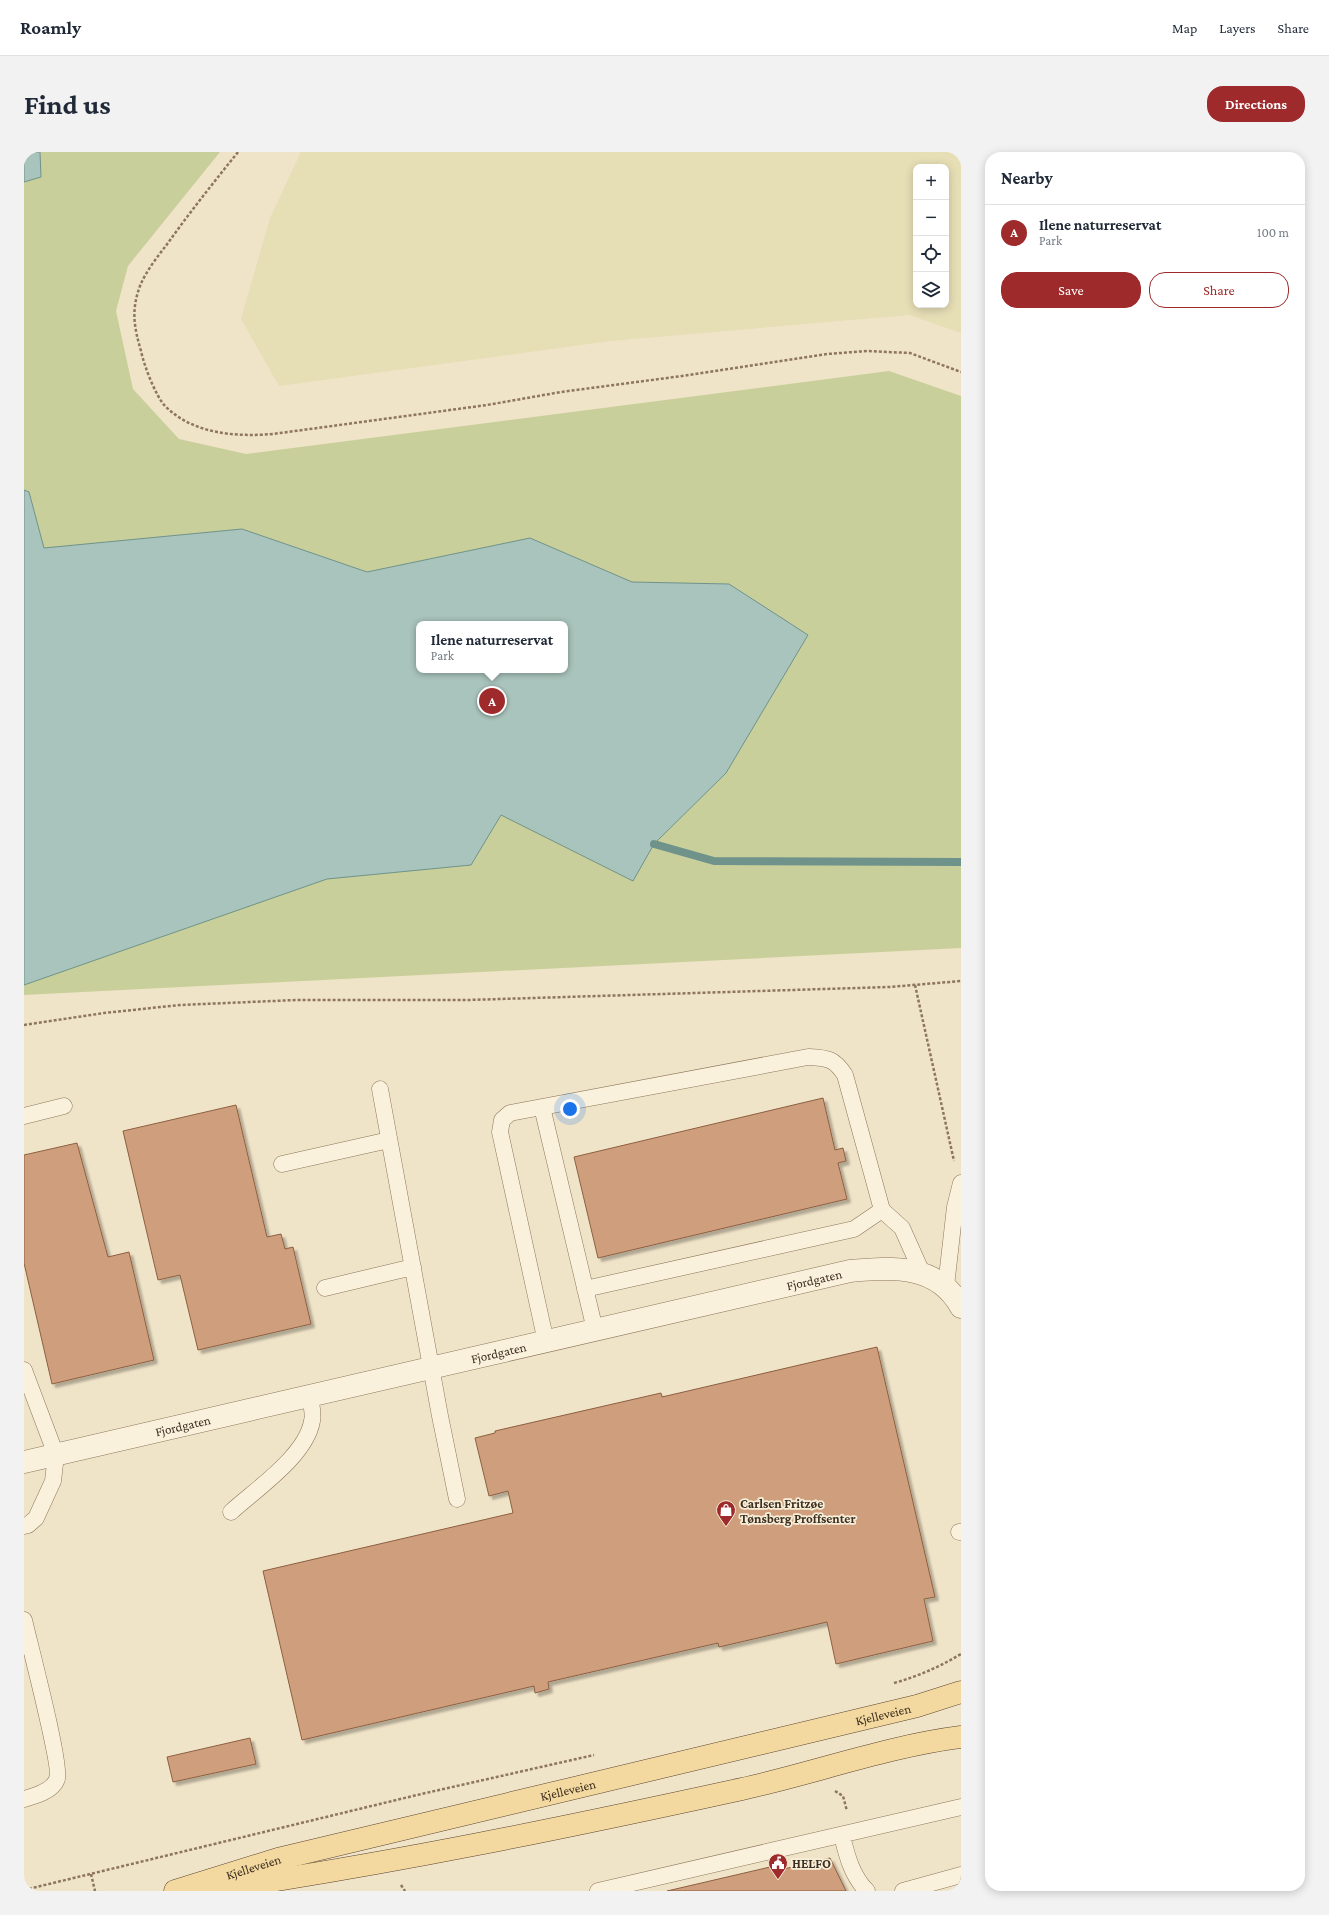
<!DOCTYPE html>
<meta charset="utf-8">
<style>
:root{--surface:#fff;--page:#f2f2f3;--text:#1f2937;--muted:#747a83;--line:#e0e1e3;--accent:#9e2a2b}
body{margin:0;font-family:"Crimson Pro",serif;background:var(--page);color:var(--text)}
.controls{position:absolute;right:12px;top:12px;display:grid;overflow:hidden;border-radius:8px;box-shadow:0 2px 10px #0003}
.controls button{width:36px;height:36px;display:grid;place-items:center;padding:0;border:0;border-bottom:1px solid var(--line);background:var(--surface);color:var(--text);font:20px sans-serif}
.you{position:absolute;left:546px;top:957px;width:14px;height:14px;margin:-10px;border:3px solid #fff;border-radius:50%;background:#1a73e8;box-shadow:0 0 0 6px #1a73e833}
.badge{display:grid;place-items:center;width:26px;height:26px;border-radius:50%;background:var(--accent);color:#fff;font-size:13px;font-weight:700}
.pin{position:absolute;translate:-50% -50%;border:2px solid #fff;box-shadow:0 1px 4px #0006}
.popup{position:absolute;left:392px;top:469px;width:152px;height:52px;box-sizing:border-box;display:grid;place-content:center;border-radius:8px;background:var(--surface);filter:drop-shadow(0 1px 3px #0005);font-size:13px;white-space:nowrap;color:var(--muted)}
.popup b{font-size:15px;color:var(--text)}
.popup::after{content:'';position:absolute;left:50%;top:100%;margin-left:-8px;border:8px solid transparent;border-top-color:var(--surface)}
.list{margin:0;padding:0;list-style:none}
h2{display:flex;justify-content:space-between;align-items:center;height:52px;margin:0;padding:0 16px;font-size:17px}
h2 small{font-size:13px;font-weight:400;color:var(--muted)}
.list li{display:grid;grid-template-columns:26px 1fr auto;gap:12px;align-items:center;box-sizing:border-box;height:56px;padding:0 16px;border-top:1px solid var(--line)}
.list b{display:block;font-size:15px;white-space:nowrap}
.list p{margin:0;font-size:13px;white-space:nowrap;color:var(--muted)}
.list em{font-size:13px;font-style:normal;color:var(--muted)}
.actions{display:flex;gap:8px;padding:12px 16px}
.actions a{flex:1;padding:9px 0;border:1px solid var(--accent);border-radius:16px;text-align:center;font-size:14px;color:var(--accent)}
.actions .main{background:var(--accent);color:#fff}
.icon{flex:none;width:22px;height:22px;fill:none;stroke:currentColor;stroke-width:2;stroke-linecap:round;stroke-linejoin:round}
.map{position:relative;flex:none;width:937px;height:1739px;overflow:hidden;border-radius:16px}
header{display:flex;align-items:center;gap:24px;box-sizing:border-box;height:56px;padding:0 20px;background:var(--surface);border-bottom:1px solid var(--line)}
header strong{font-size:19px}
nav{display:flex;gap:22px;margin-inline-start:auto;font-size:14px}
.intro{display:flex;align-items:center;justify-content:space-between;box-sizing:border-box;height:96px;padding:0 24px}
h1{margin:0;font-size:28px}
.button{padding:10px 18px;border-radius:16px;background:var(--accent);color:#fff;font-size:14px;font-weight:700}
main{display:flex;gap:24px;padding:0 24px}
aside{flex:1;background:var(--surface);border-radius:16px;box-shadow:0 2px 10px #0003}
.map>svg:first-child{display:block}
</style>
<header>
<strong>Roamly</strong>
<nav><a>Map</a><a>Layers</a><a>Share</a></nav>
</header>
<div class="intro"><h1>Find us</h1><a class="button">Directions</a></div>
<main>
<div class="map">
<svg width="937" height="1739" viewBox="0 0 937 1739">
<defs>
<filter id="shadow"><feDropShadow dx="3.5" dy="3.5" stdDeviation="1" flood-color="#0004"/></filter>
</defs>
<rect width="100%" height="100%" fill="#f0e4c8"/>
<!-- farmland -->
<path fill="#e6deb5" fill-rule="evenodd" d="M277,0H937V181L885,163L587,189L255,234L217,167L246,66ZM892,15H922V153H892Z"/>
<!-- green -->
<path fill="#c9cf9b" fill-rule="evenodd" d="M0,0H196L104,114L92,159L109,237L155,287L222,302L865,219L937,244V796L0,843ZM395,472H541V518H395Z"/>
<!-- water -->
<path fill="#a9c4bc" stroke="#6f938a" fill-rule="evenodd" d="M0,0H16L17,25L0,30Z
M0,338L5,340L20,396L218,377L343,420L506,386L608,430L705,432L784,483L702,621L630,692L609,729L477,663L447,713L303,727L0,833ZM395,472H541V518H395Z"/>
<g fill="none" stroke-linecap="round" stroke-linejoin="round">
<!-- stream -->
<path stroke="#6f938a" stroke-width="8" d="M630,692L690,709L937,710"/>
</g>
<!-- building -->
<path fill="#cf9f7d" stroke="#8d5f41" filter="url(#shadow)" d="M799,946L811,998L819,996L822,1009L814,1011L823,1047L574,1106L550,1005Z
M212,953L243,1085L257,1082L261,1097L269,1095L287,1172L174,1198L156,1123L134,1128L99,979Z
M53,991L84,1105L105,1100L130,1208L28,1232L0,1111V1003Z
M853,1195L911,1445L900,1447L909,1489L812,1512L803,1470L695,1495L694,1491L524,1530L525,1537L511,1541L510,1534L278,1588L239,1419L489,1361L484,1339L465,1344L451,1286L471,1281V1279L637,1241L638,1245Z
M226,1586L232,1612L149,1630L143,1605Z
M806,1706L822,1739H643L759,1712L760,1717Z"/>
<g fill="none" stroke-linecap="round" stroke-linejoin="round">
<defs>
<path id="service" d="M356,937L416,1264L433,1347
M518,955L571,1178
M0,964L40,954
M258,1012L365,988
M922,1134L931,1055L937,1031
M301,1136L389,1115
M561,1137L830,1077L858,1058
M522,1190L476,980L478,968L486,961L784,905C803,906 810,906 821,923L858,1058L878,1076L899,1123
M0,1218L32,1303L29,1329L12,1366L4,1373L0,1374
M207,1360C232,1337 282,1304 288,1269C290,1262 287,1252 286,1245
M935,1380H937
M0,1468C5,1490 38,1615 33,1627C29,1639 11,1644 0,1647
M818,1684C823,1704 828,1724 843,1739
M574,1739L937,1655
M879,1739L937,1723"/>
<g id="minor">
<path id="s1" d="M0,1310L826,1119C868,1115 914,1112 937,1155"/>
</g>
<g id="primary">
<path d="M194,1737C370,1711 544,1675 718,1637C790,1621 865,1594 937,1585"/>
<path id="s2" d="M151,1739L254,1707L893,1554L937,1540"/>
</g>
</defs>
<!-- service casing -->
<use href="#service" stroke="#8d765c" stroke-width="17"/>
<!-- minor casing -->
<use href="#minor" stroke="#8d765c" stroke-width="23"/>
<!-- primary casing -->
<use href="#primary" stroke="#5b4430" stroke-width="23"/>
<!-- path -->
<path stroke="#8d765c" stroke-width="2.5" stroke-dasharray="3 2" stroke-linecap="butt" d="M214,0C190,30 166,60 144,91C134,104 122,119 116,134C107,158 110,175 117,199C120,213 131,243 141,254C169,282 211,285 249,282L463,253L537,240L658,224L803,202L843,199L886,201L937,220
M891,833L930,1009
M0,873L80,861L156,853L272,848H444L865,835L937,829
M870,1531C895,1524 915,1515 937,1502
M811,1639L819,1644L823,1659
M67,1722L71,1739
M377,1733L381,1739
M0,1738L393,1643L570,1603"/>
<!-- service -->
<use href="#service" stroke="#faf1dc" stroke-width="16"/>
<!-- minor -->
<use href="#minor" stroke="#faf1dc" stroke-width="22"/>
<!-- primary -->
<use href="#primary" stroke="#f3d9a0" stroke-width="22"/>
</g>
<!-- icons -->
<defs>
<symbol id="shop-pin" viewBox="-11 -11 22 30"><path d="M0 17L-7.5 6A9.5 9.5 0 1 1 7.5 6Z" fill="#9e2a2b" stroke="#f7eed8"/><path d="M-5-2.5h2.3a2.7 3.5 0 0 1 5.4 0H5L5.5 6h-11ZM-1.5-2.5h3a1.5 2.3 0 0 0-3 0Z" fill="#fff"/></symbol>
<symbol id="civic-pin" viewBox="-11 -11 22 30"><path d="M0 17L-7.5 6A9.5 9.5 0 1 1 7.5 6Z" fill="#9e2a2b" stroke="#f7eed8"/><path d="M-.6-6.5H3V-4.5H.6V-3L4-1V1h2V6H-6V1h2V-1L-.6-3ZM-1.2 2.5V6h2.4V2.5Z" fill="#fff"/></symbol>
</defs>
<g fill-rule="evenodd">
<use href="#shop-pin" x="691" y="1347" width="22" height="30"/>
<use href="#civic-pin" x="743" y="1700" width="22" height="30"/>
</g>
<g text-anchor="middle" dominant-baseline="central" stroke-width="3.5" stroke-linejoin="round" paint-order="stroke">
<!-- street labels -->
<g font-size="13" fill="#3d2e20" stroke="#f7eed8">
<text stroke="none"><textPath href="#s1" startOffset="811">Fjordgaten</textPath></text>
<text stroke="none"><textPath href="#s1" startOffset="487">Fjordgaten</textPath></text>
<text stroke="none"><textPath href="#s1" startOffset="163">Fjordgaten</textPath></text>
<text stroke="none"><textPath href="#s2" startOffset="730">Kjelleveien</textPath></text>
<text stroke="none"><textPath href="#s2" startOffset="406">Kjelleveien</textPath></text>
<text stroke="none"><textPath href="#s2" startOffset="82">Kjelleveien</textPath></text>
</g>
<!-- poi labels -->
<g font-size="13" font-weight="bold" fill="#3d2e20" stroke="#f7eed8" text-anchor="start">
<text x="716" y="1351">Carlsen Fritzøe<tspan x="716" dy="15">Tønsberg Proffsenter</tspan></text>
<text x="768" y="1711">HELFO</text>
</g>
</g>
</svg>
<div class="controls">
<button>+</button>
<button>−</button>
<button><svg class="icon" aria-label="locate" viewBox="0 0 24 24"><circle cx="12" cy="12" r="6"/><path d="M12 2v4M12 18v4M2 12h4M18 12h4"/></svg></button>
<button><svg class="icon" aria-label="layers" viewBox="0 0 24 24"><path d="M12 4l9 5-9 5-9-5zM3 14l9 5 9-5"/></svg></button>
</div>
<div class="you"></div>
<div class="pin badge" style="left:468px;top:549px">A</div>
<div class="popup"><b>Ilene naturreservat</b>Park</div>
</div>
<aside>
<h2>Nearby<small></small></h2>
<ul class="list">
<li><span class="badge">A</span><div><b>Ilene naturreservat</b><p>Park</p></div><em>100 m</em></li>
</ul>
<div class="actions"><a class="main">Save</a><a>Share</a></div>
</aside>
</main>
